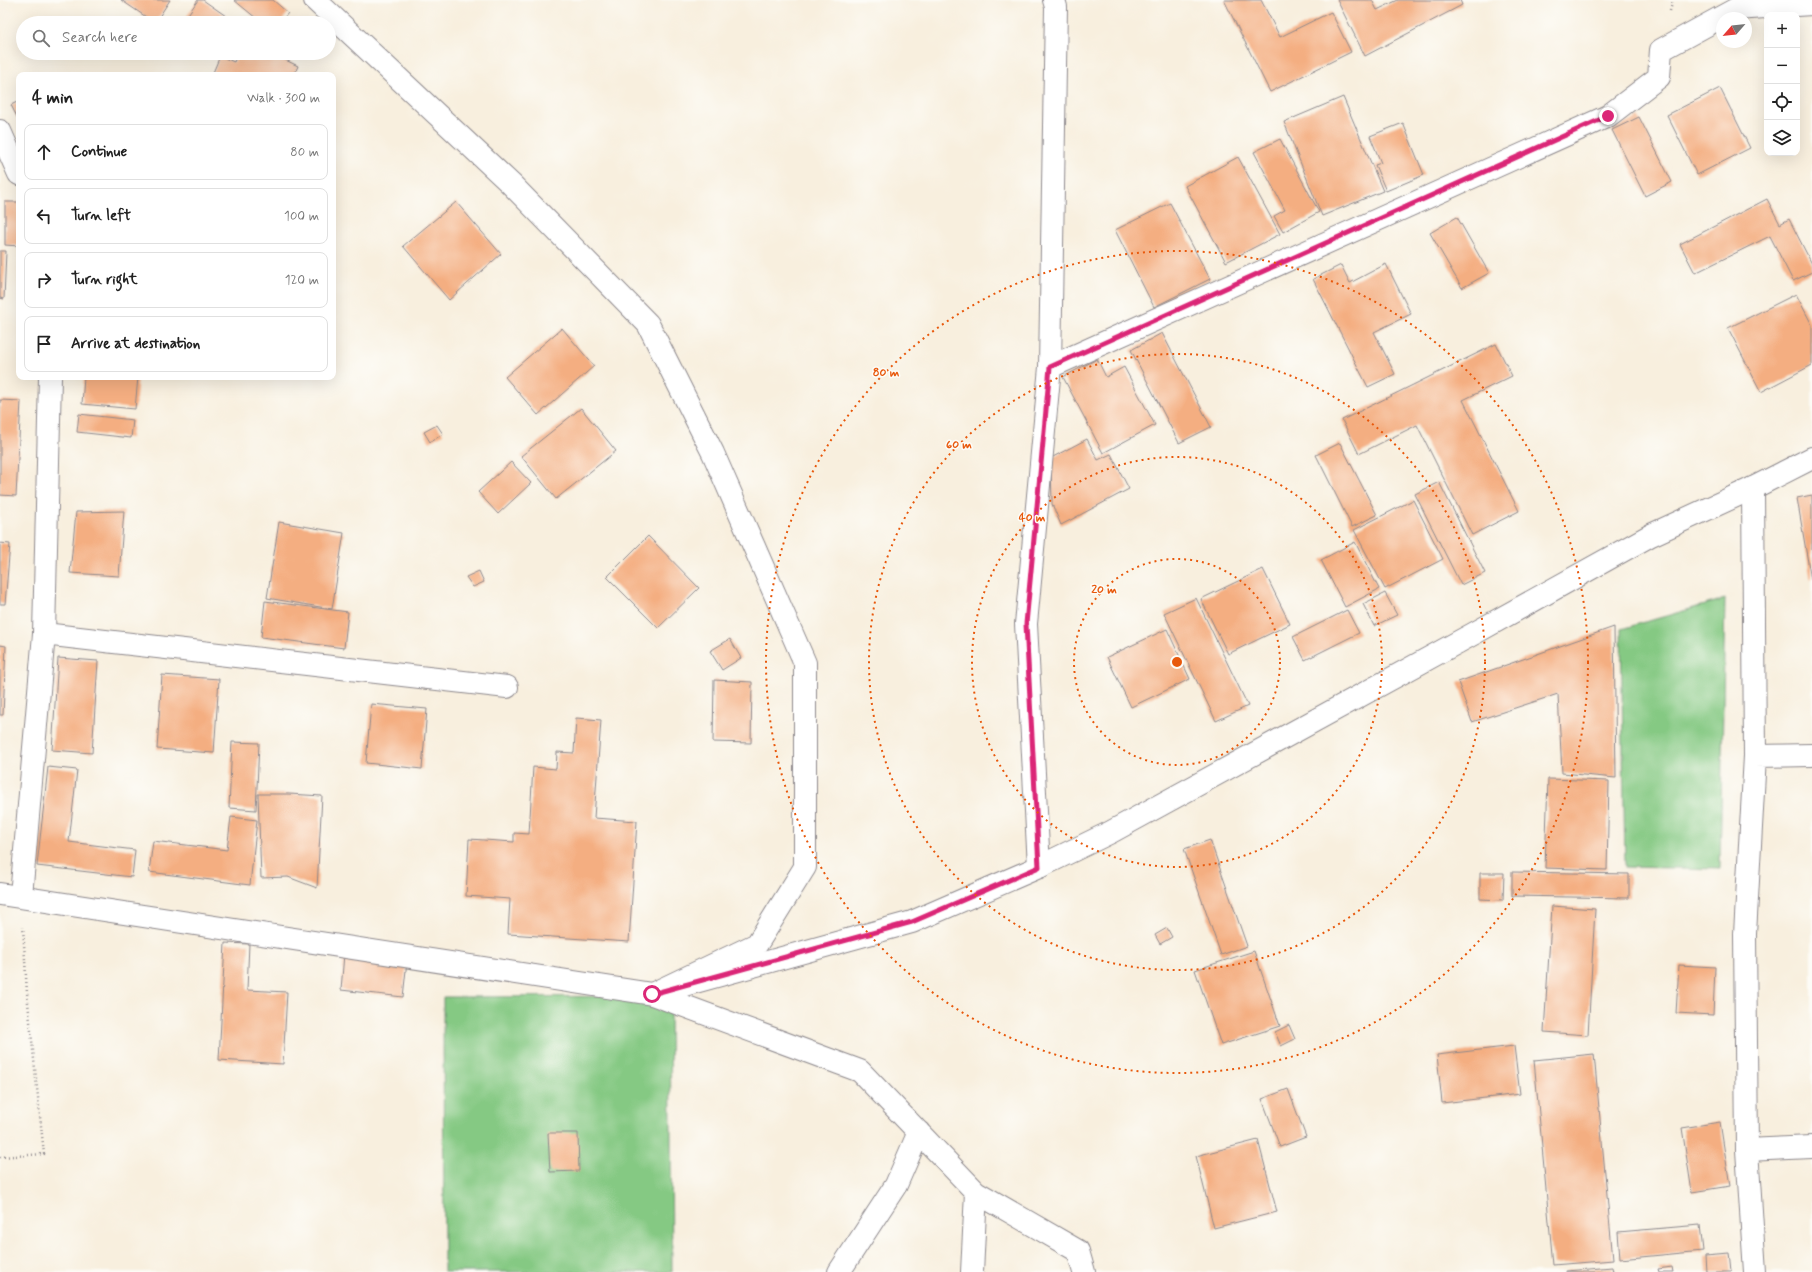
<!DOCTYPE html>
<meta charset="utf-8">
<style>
:root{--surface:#fff;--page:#f6f6f6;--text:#222;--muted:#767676;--line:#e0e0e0}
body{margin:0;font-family:Mynerve,sans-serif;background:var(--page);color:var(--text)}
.controls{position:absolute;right:12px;top:12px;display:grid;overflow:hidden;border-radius:8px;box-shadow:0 4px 16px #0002}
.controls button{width:36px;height:36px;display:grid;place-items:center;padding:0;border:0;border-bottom:1px solid var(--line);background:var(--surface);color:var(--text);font:20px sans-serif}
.compass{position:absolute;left:1716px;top:12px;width:36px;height:36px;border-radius:50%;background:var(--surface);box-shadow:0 4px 16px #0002;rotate:242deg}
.stop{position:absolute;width:12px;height:12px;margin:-9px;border:3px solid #db2777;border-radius:50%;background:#fff}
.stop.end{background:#db2777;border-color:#fff;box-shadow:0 1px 4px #0008}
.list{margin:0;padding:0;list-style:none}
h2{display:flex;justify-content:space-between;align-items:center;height:52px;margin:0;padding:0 16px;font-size:17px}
h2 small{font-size:13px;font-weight:400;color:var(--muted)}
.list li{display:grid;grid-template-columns:26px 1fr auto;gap:12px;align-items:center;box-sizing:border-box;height:56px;margin:0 8px 8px;padding:0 8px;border:1px solid var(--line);border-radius:8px}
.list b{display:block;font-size:15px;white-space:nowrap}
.list em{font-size:13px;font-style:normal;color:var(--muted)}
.icon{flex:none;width:22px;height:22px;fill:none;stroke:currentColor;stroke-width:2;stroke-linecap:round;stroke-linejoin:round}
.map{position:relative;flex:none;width:1812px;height:1272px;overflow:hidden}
.search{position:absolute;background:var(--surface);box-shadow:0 4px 16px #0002;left:16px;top:16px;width:320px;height:44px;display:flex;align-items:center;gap:10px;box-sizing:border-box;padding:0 14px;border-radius:22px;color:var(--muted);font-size:15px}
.panel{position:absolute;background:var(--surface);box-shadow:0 4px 16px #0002;left:16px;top:72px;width:320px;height:308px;border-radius:8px}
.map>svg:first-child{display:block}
</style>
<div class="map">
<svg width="1812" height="1272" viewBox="0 0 1812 1272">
<rect width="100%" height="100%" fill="#fdfcf7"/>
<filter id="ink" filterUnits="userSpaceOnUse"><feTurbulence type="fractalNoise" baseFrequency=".025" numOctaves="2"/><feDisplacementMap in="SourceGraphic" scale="8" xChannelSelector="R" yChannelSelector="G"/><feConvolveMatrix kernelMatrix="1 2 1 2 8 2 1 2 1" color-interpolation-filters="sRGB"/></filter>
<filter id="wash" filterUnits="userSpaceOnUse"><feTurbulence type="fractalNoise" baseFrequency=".012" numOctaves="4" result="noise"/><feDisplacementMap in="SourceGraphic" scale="16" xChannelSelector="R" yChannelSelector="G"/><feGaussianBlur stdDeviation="0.9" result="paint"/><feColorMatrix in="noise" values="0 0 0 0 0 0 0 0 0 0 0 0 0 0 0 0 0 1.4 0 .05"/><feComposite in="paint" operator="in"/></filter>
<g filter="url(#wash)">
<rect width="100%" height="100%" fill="#f8efde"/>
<!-- grass -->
<path fill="#85c983" stroke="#54765f" d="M1725,599L1720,869L1625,867L1621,629Z
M670,996L672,1272H444L443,997Z"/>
<g id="blocks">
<!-- building -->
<path fill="#f4ae81" d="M121,0H170L155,23Z
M198,0H203L236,23H182Z
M234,0H273L288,13L280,23H262Z
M1224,0H1261L1280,37L1331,12L1351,52L1270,92Z
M1337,0H1372L1377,10L1398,0H1460L1462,5L1365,56Z
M238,53H271L298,66L294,75H212L220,56L234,62Z
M1720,88L1750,148L1697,175L1667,115Z
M1343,97L1383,191L1322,216L1284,122Z
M19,101V121L11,105Z
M1639,117L1672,182L1645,196L1612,130Z
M1403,123L1424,175L1386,191L1375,165L1381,163L1370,136Z
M1280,139L1319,212L1283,232L1274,216L1285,210L1254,152Z
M1238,157L1280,234L1226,262L1185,186Z
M1767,199L1780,224L1789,219L1812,264V272L1793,281L1770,236L1695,273L1680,244Z
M5,202H19V246L5,245Z
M456,202L501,254L449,300L403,246Z
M1170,203L1210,279L1154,307L1115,230Z
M1457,217L1489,273L1462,288L1430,233Z
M0,251H6L4,299L0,298Z
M1386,264L1411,314L1374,332L1395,374L1368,387L1313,279L1341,265L1350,283Z
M1796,294L1812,325V365L1761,392L1728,328Z
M562,328L594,366L538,415L505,377Z
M1162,333L1211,427L1179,443L1131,350Z
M1496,344L1512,376L1463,400L1519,511L1472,535L1417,425L1359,454L1342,420Z
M1097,359L1106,377L1124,367L1155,425L1103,453L1063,377Z
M84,377H138L135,409L82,404Z
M0,400L21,401L16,496L0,495Z
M581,408L616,451L556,499L521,456Z
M79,414L133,420L131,438L77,432Z
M437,425L443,434L430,442L424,432Z
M1087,439L1098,460L1111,454L1129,489L1061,525L1052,504L1051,458Z
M1340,443L1377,515L1352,527L1316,455Z
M511,462L531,483L498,514L478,492Z
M1439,482L1485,573L1461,585L1415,494Z
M1812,495V579L1811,580L1797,498Z
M1413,500L1443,559L1385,589L1354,530Z
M124,511L119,576L70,573L76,512Z
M279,522L344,533L332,609L267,598Z
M648,536L699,588L658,628L607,577Z
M1355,542L1379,589L1345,607L1321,560Z
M0,543L10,544L5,604H0Z
M1263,569L1290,624L1228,654L1201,599Z
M479,571L484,582L473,587L466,577Z
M1385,593L1397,615L1374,626L1363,604Z
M1196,598L1248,706L1216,721L1164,613Z
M265,601L348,612L344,648L261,637Z
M1347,610L1359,633L1305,660L1293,637Z
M1614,627L1616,778L1562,773L1558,694L1472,722L1458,682Z
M1167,629L1190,679L1131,707L1107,657Z
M730,639L741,658L722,670L710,651Z
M0,645L6,646L3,715H0Z
M58,658L98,661L92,753L52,750Z
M162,675L219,679L214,753L157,749Z
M714,680L752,682L751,743L713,742Z
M371,704L427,709L422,769L366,763Z
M576,718L601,720L594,818L637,821L629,942L508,934L510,899L466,896L469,839L514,842V833L529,834L533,767L556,769L557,752L574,753Z
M232,742L259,743L256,810L229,808Z
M48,767L77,770L69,842L135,850L132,877L37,866Z
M1548,779L1609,781L1607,870L1545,868Z
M258,794H289L322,796L317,888L288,877L261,878Z
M231,817L257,820L250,885L149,872L153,841L227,850Z
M1210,840L1247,946L1221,955L1184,849Z
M1512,872L1629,874V898L1512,896Z
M1480,873H1504L1503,900L1480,899Z
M1552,906L1595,909L1588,1035L1544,1032Z
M1167,928L1172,937L1160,944L1155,935Z
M225,943L249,944L247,990L287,992L283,1064L219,1060Z
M1254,951L1280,1026L1221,1045L1195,970Z
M344,954L407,961L403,997L341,990Z
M1679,965L1715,967L1713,1015L1676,1013Z
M1289,1025L1295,1039L1281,1046L1275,1032Z
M1514,1046L1520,1094L1442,1103L1437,1055Z
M1594,1054L1613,1260L1553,1265L1534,1060Z
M1288,1089L1306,1137L1280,1147L1262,1099Z
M1720,1122L1730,1186L1692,1192L1682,1128Z
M548,1133H578L579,1171L550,1172Z
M1258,1140L1277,1212L1214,1228L1196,1156Z
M1700,1225L1703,1251L1620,1259L1618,1232Z
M1729,1253L1731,1272H1706L1705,1255Z
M1612,1267L1613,1272H1566V1271Z
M1672,1267L1673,1272H1659L1658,1269Z"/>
</g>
</g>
<g filter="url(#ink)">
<use href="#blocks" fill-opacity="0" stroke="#8d888c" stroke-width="1"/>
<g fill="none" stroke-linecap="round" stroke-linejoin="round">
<defs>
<path id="street" d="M315,0L511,184L648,324L713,453L805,663V867L757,944L652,994L860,1071L976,1192L1078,1251L1084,1272
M0,131L19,174
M1050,367L1608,116L1659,77L1661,50L1736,9L1812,4
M1753,488L1755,756L1745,934L1747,1150L1755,1272
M44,634L507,687
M1755,756L1812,755
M1039,867L1026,624L1050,367L1056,7L1054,0
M21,896L44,634L50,377
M1747,1150L1812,1147
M839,1272L896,1185L919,1132
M972,1272L976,1192"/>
<path id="secondary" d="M0,894L652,994L912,922L1039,867L1111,832L1473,634L1651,535L1753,488L1812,458"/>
</defs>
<!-- street casing -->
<use href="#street" stroke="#8d888c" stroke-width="24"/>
<!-- secondary casing -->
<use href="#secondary" stroke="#8d888c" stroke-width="24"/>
<!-- path -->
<path stroke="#8d888c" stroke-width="2.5" stroke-dasharray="1 3" stroke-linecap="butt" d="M1670,11L1673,0
M0,1157L44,1154L27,993L23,927"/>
<!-- street -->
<use href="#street" stroke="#fff" stroke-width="22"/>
<!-- secondary -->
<use href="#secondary" stroke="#fff" stroke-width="22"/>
</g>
</g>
<g fill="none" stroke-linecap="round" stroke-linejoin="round" filter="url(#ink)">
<!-- route -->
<path stroke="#db2777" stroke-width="5" d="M652,994L912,922L1039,867L1026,624L1050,367L1608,116"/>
</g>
<!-- distance rings -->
<g fill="none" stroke="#e8590c" stroke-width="2" stroke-dasharray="2 4">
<circle cx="1177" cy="662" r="103"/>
<circle cx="1177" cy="662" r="205"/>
<circle cx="1177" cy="662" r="308"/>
<circle cx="1177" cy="662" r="411"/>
</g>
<circle cx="1177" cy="662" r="6" fill="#e8590c" stroke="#fdfcf7" stroke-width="2"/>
<g font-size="12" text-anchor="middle" font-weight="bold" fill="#e8590c" stroke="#fdfcf7" stroke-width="3" stroke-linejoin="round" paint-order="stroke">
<text x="886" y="376">80 m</text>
<text x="959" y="448">60 m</text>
<text x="1032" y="521">40 m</text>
<text x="1104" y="593">20 m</text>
</g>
</svg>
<div class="controls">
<button>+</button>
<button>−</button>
<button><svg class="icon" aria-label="locate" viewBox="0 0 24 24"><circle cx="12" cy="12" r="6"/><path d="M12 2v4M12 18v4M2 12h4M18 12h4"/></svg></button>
<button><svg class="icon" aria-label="layers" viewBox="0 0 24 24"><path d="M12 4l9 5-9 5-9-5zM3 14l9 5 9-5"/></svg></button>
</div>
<svg class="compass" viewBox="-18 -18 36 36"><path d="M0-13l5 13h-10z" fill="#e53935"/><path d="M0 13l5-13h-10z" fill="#767676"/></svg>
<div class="stop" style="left:652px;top:994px"></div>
<div class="stop end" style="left:1608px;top:116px"></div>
<div class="search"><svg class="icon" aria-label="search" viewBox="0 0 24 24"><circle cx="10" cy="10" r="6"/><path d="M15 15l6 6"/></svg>Search here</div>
<section class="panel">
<h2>4 min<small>Walk · 300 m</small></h2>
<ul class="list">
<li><svg class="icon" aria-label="ahead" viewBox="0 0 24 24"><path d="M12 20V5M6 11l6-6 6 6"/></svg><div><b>Continue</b></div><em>80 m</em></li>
<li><svg class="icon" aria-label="left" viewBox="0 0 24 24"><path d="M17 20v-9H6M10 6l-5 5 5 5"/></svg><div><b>Turn left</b></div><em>100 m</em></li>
<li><svg class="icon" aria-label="right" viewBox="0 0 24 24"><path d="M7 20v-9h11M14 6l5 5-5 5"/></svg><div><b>Turn right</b></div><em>120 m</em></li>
<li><svg class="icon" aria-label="arrive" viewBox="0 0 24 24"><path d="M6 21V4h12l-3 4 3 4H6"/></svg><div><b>Arrive at destination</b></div></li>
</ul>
</section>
</div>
